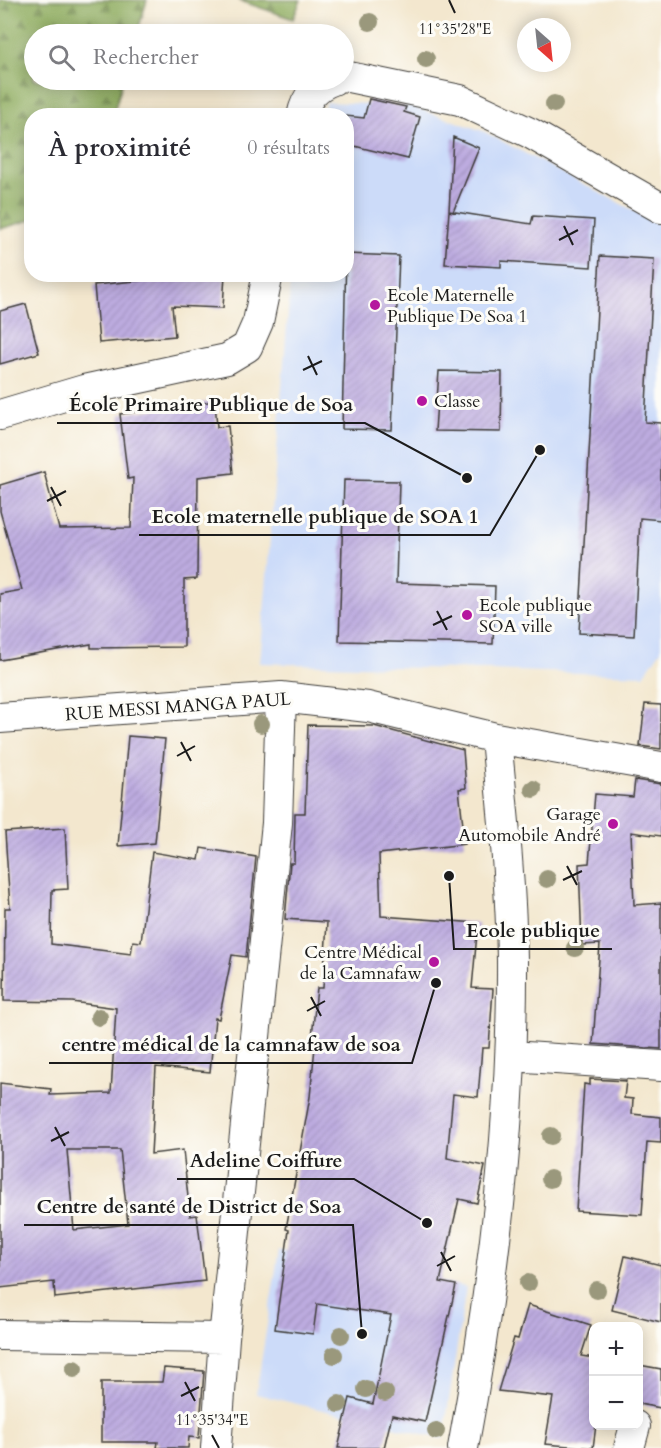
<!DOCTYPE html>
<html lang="fr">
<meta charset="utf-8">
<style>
:root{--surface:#fff;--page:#f2f2f3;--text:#2b2b33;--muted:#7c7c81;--line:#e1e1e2}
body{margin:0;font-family:Cardo,serif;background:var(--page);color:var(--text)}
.controls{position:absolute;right:18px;bottom:18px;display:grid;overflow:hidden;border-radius:12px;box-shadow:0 3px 15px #0003}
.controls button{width:54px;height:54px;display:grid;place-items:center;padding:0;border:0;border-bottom:2px solid var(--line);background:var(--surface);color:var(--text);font:30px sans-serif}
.compass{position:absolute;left:517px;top:18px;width:54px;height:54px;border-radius:50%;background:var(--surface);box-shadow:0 3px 15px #0003;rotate:153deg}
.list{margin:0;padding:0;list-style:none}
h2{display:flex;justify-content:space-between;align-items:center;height:78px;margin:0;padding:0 24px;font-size:26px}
h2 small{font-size:20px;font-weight:400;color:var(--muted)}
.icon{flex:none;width:33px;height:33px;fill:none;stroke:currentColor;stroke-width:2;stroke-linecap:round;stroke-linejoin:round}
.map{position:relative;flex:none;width:661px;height:1448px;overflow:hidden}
.search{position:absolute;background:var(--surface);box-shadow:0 3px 15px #0003;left:24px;top:24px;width:330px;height:66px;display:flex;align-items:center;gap:15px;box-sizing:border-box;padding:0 21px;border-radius:33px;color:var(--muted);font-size:22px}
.panel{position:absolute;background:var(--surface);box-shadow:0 3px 15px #0003;left:24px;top:108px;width:330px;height:174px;border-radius:24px}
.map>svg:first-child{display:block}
</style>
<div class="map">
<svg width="661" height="1448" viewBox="0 0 661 1448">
<defs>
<pattern id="forest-firs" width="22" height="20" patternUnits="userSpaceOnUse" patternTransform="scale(1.5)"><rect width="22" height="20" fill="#8eac5e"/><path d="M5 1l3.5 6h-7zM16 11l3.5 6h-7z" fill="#738b4d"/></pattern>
<pattern id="building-hatch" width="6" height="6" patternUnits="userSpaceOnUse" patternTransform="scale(1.5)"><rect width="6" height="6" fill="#bdace0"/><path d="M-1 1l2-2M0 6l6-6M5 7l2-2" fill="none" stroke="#a293c0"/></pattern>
</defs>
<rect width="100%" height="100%" fill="#fdfcf7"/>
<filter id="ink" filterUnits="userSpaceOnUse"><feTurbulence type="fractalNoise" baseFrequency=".0167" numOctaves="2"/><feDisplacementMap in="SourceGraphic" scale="12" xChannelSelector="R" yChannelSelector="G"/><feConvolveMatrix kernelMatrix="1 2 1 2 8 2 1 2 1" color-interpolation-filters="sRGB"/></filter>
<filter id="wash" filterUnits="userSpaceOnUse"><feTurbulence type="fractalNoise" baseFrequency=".008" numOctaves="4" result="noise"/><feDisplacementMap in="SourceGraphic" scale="24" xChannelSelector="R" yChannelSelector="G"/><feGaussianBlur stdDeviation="1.35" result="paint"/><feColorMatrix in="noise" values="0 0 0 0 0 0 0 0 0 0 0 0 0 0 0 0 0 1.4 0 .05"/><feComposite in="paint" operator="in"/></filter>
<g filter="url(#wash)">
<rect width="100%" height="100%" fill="#f3e7ce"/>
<!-- built -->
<path fill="#ccdbf9" d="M326,102L410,106L483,131L661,225V650L644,675L260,663L291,275L346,274V116L322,115Z
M279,1250L329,1256L466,1287L443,1439L256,1394Z"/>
<!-- forest -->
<path fill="url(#forest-firs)" stroke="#55643d" stroke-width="1.5" d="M0,0H147L137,34H34V80H123L113,115L32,116L31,220L0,229Z
M238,0H301L293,19Z"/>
<g id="blocks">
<!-- building -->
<path fill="url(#building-hatch)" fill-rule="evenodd" d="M369,99L406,107L404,112L420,117L408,159L346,144V116L364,118Z
M453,137L479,148L453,212L449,211Z
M449,211L531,224L533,216L594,220L591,267L501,261V267L445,264Z
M346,254L399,256L392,430L342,429Z
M600,256L654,259L645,422L661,423V520L640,518L634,636L579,633Z
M177,274H225L223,308L172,306L175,336L99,343L94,285L177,277Z
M26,304L39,353L0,364V311Z
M439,371L502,372L501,432L435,431Z
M215,401L217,427L228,426L233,473L198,477L197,579L184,580V647L91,648V644L0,660V594L22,590L0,511V485L44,472L59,529L131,528L133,478L128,479L120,414Z
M344,480L399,481L396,583L495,586L493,644L339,641Z
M645,704L661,705V749L640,746Z
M308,725L374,726L463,750L466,788L459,789L465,844L379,854L381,916L478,923L472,988L493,989L489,1048H482L478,1097L453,1094L447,1158L485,1166L477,1203L459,1199L440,1282L456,1285L425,1422L392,1415L384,1448H338L350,1398L373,1404L391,1315L317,1304L313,1334L275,1329L289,1230L286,1229L310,1097L316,1037H312L317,988H323L327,922L285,919L290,863H294L295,813H305Z
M128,736L165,739L155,843L118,846Z
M635,780L661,784V836L631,832L634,905L661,903V1049L593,1044L600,944L582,945L579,864L589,863L595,794L633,797Z
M65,828L68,889L52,890L51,944L131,954L133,941L141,942L152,852L199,860L201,848L256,857L246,957L232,955L219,1019L215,1018L210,1072L156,1067L151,1154L183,1150L190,1216L197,1215L205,1281L55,1298L54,1282L0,1288V1083L51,1089L50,1095L111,1093L116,1008L72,1002L4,1001L5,908H10L5,832ZM67,1150H120L128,1224L74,1230Z
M590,1079L626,1081L624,1098L633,1099L632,1114L661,1117V1143L647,1142L642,1215L576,1211L584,1084L590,1085Z
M625,1256L661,1265V1322L612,1310Z
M528,1305L591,1325L581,1356L594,1358V1425H596L593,1448L545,1444L553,1397L498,1391L514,1338L518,1339Z
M639,1365L661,1369V1408L639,1404Z
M164,1368L204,1371L199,1438L189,1437L188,1448H157L158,1442H101V1382H162Z"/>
</g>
</g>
<g filter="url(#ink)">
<use href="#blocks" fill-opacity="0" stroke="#3c3a37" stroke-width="1.5"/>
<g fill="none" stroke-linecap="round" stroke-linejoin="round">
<defs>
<path id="minor" d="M344,76L460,100L530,133L661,208
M302,116C306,97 316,86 333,80
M0,415L84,390L227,359L247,347L258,322L268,274
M0,718L281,697L368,707L496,738L661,767
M511,1056L661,1066
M0,1335L224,1338
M216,1448L224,1338L277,823L281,697
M463,1448C493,1287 513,1124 512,960C511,886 503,812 496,738
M629,1448L635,1426"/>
</defs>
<!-- minor casing -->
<use href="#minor" stroke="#3c3a37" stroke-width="32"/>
<!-- minor -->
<use href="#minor" stroke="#fff" stroke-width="30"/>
</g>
<!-- trees -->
<g fill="#9a987b">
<circle cx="370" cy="22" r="9"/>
<circle cx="426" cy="59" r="9"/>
<circle cx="554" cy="104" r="9"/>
<circle cx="261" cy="724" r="9"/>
<circle cx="533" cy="789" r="9"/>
<circle cx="547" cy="879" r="9"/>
<circle cx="575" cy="948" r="9"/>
<circle cx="99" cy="1017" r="9"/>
<circle cx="551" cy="1136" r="9"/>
<circle cx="550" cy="1179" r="9"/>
<circle cx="528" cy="1283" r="9"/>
<circle cx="597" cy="1290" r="9"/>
<circle cx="341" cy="1335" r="9"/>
<circle cx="334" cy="1355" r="9"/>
<circle cx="74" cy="1369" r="9"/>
<circle cx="366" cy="1389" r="9"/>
<circle cx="385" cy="1393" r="9"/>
<circle cx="339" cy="1404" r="9"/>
<circle cx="436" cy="1431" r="9"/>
</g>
</g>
<!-- ticks -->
<path fill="none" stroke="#1c1c1c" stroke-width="2" d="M449,0L455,13M564,226L573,245M559,240L578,230M308,356L317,375M303,370L322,361M51,487L61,506M47,501L66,491M437,611L447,630M433,625L452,616M181,742L191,761M177,756L195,746M567,866L577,885M563,880L582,871M311,997L321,1016M307,1011L325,1001M55,1127L65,1146M51,1141L69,1132M441,1252L451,1271M437,1266L455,1256M185,1382L195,1401M181,1396L199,1387M212,1435L219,1448"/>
<!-- markers -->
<g fill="#b5179e" stroke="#fdfcf7" stroke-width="2">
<circle cx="375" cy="305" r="6"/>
<circle cx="422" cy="401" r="6"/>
<circle cx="467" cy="615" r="6"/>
<circle cx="613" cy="824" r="6"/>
<circle cx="434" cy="962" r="6"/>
</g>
<g text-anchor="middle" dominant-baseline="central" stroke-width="6" stroke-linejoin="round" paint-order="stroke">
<!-- poi labels -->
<g font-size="18" fill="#1c1c1c" stroke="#fdfcf7" text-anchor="start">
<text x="387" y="295">Ecole Maternelle<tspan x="387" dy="21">Publique De Soa 1</tspan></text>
<text x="434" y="401">Classe</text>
<text x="479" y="605">Ecole publique<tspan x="479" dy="21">SOA ville</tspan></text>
<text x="601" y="814" text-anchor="end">Garage<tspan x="601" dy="21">Automobile André</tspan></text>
<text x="422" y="952" text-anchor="end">Centre Médical<tspan x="422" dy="21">de la Camnafaw</tspan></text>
</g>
<!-- street labels -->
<g font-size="18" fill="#1c1c1c" stroke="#fdfcf7">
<text transform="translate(178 707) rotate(-4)">RUE MESSI MANGA PAUL</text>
</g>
</g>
<g font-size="15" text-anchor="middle" fill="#1c1c1c" stroke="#fdfcf7" stroke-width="6" stroke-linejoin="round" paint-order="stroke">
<text x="455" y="34">11°35'28"E</text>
<text x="212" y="1425">11°35'34"E</text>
</g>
<!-- callouts -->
<path fill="none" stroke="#1c1c1c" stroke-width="2" d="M467 478L365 423H57M540 450L490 535H139M449 876L454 949H612M436 983L412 1063H49M427 1223L354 1179H177M362 1334L353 1225H24"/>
<g fill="#1c1c1c" stroke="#fdfcf7" stroke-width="2">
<circle cx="467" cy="478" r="6"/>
<circle cx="540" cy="450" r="6"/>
<circle cx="449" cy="876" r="6"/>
<circle cx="436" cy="983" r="6"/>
<circle cx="427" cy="1223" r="6"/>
<circle cx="362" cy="1334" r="6"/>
</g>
<g font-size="20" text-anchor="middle" font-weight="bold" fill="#1c1c1c" stroke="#fdfcf7" stroke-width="6" stroke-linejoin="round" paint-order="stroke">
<text x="211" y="411">École Primaire Publique de Soa</text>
<text x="315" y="523">Ecole maternelle publique de SOA 1</text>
<text x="533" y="937">Ecole publique</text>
<text x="231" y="1051">centre médical de la camnafaw de soa</text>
<text x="266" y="1167">Adeline Coiffure</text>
<text x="189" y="1213">Centre de santé de District de Soa</text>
</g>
</svg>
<div class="controls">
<button>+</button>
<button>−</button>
</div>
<svg class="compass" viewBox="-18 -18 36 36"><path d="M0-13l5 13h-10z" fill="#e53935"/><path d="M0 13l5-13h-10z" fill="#7c7c81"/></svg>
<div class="search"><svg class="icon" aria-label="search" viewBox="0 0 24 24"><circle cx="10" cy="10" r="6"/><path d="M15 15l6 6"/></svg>Rechercher</div>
<section class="panel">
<h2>À proximité<small>0 résultats</small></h2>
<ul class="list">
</ul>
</section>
</div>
